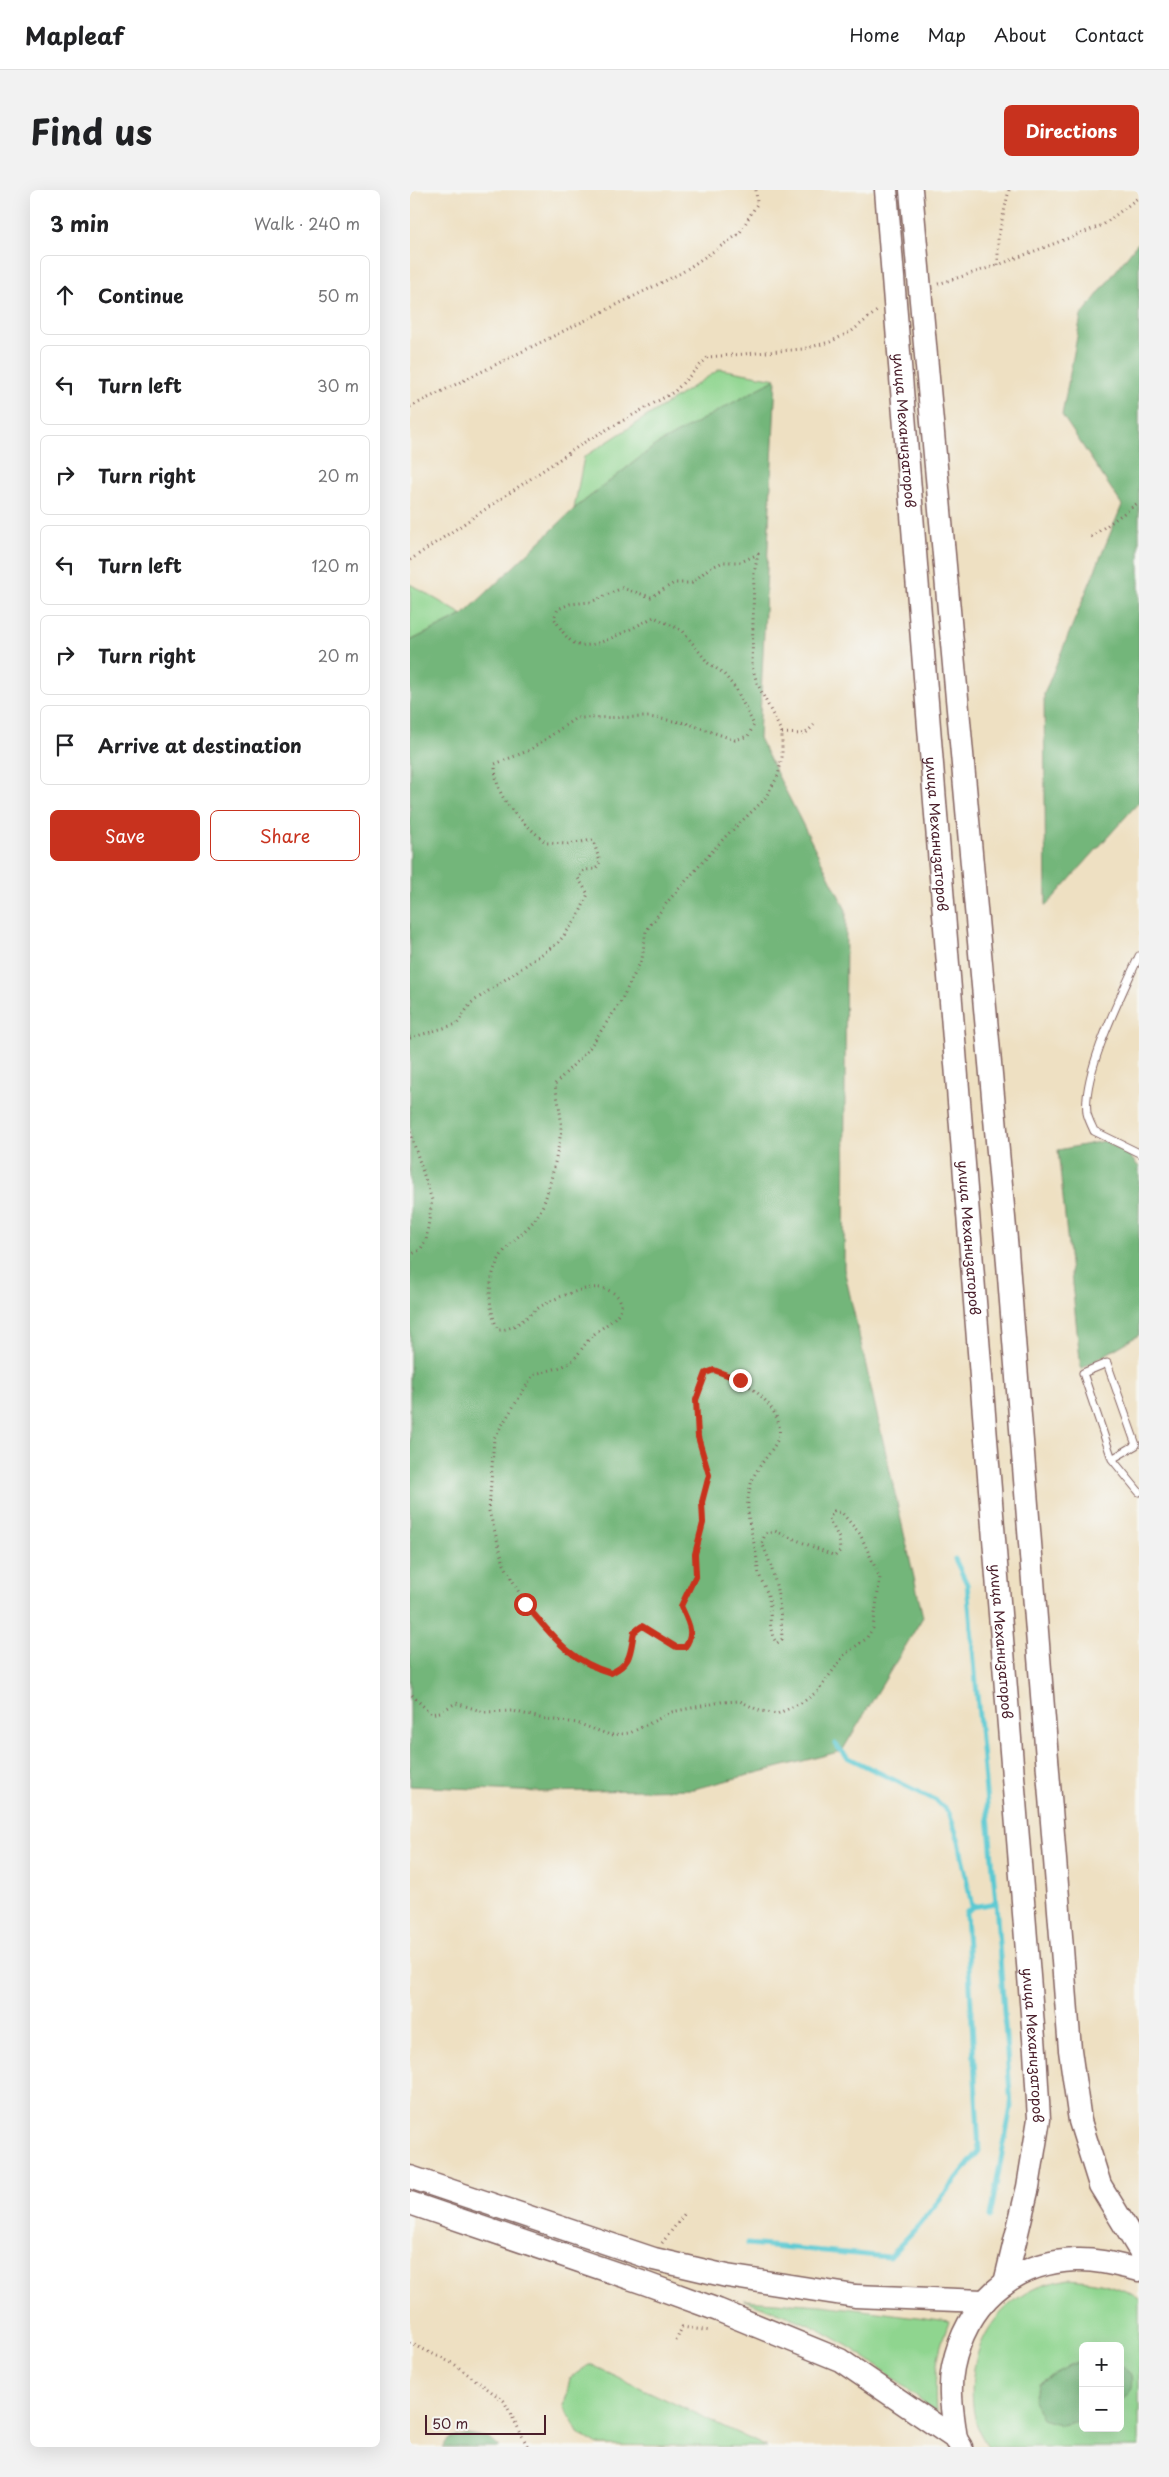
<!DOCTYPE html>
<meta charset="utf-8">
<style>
:root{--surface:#fff;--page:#f2f2f2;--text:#202124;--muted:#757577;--line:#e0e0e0;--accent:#c8321e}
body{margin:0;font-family:"Playpen Sans",sans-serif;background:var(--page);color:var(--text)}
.controls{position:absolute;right:15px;bottom:15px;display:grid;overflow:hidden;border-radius:8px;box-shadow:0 5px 20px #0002}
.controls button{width:45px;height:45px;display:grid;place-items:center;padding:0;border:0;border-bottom:1px solid var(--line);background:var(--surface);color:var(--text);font:25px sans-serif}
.scale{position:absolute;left:15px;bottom:12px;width:121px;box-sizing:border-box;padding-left:5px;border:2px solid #4a1f2b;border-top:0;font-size:14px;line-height:18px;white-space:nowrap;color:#4a1f2b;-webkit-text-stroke:4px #f6f6f2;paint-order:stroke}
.stop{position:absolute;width:15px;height:15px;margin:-11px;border:4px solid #c8321e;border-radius:50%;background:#fff}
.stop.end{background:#c8321e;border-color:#fff;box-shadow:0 1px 5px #0008}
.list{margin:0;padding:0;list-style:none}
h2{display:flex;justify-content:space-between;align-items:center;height:65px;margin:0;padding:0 20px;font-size:21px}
h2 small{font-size:16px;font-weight:400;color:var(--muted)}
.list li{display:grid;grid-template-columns:32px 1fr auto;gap:15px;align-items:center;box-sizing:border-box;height:80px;margin:0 10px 10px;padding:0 10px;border:1px solid var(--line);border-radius:8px}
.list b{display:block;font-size:19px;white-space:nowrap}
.list em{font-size:16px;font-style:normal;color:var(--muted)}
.actions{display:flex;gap:10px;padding:15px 20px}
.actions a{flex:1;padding:11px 0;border:1px solid var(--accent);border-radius:8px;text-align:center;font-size:18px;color:var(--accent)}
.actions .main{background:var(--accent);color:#fff}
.icon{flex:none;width:28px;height:28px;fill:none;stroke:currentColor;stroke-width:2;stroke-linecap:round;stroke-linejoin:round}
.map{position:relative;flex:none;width:729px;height:2257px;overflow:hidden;border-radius:8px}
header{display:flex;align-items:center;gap:30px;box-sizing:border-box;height:70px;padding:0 25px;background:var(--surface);border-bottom:1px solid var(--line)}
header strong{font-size:24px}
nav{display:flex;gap:28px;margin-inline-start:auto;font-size:18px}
.intro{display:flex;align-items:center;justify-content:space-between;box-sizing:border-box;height:120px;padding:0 30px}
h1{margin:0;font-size:35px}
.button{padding:12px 22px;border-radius:8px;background:var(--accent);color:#fff;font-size:18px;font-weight:700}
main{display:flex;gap:30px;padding:0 30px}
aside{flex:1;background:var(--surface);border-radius:8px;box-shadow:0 5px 20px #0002}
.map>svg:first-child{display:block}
</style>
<header>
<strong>Mapleaf</strong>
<nav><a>Home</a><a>Map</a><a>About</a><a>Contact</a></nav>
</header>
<div class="intro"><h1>Find us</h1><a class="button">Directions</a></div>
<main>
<aside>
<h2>3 min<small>Walk · 240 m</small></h2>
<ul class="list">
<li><svg class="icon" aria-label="ahead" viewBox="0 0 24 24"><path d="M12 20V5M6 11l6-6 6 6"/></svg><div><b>Continue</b></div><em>50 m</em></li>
<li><svg class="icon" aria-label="left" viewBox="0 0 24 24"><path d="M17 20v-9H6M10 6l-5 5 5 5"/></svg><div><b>Turn left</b></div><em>30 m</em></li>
<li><svg class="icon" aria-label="right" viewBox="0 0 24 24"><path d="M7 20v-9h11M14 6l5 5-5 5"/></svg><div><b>Turn right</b></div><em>20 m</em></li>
<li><svg class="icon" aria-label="left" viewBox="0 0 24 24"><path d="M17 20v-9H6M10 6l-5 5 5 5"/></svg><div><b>Turn left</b></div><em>120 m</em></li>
<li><svg class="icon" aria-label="right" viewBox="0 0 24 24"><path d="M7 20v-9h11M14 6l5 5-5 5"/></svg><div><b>Turn right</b></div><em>20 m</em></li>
<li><svg class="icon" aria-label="arrive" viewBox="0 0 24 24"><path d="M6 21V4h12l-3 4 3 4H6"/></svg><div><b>Arrive at destination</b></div></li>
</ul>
<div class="actions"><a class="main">Save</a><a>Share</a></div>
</aside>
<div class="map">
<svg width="729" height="2257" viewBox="0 0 729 2257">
<rect width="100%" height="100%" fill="#f6f6f2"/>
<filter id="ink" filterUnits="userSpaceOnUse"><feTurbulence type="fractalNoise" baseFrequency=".02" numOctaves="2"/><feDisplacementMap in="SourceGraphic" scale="10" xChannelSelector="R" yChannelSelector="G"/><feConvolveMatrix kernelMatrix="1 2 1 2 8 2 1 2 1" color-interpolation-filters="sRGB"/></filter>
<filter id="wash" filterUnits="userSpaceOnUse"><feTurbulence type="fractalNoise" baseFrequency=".0096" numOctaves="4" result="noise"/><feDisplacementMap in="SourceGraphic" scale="20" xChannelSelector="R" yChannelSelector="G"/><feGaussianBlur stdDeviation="1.12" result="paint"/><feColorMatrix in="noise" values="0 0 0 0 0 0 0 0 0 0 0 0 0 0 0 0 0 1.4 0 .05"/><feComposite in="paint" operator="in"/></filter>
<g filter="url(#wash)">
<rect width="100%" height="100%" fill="#eee0c2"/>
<!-- green -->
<path fill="#8fd58f" stroke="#6c7a5d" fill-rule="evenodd" d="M310,179L366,189L246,255L164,319L174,267Z
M0,394L53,425L0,451Z
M658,2089C683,2091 708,2094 729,2109V2257H578C574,2250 568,2241 566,2233C553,2177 573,2121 628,2097C637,2093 648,2092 658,2089ZM673,2156H710V2238H673Z
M334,2110L412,2115L539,2131C526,2166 524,2185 526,2223C489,2190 450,2161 406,2138C383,2127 358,2119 334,2110Z
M180,2174L357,2257L188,2255L168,2243L154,2216L160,2188Z"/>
<!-- forest -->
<path fill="#73b67a" stroke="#5e6a52" d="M729,51V612L636,716L634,504L712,315L652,225L671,126Z
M366,189L349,548L436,720L434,1079L513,1427L432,1561L284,1599L130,1602L0,1596V451L53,425L164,319L246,255Z
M694,951L716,962L729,977V1145L671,1179L648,960Z
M673,2171V2230L652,2235L632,2229L623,2211L629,2193L664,2173Z
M710,2175L722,2185C724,2198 721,2204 710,2211Z
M57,2244L79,2248L89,2257H32L39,2249Z"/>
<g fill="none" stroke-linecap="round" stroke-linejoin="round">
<!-- stream -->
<path stroke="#5cc9d2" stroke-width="5" d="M425,1554L437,1567L527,1611L539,1623L549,1651L562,1717
M580,2027L601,1917L586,1713
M337,2054L479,2067L509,2035L569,1961L556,1723L562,1717L586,1713L557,1394L545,1369"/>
</g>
</g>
<g filter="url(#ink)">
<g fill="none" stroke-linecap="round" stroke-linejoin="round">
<defs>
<path id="lane" d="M729,766C712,804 672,882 677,923C678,929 682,936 684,941L729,963
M702,1269L726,1255L697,1173L673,1183L702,1269L729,1302"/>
<g id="primary">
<path id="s1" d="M476,0L625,1861L629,1929L618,1997L595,2093"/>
<path d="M501,0L597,1061L660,1860L670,1931L690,1995L729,2059"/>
<path d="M0,1987L244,2069L317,2086L445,2106L573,2111"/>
<path d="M0,2013L237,2094L308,2120L430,2170L546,2249L551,2257"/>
<path d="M546,2249C543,2225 538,2201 543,2177C556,2115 600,2073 665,2070C687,2069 708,2075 729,2080"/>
</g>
</defs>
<!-- lane casing -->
<use href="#lane" stroke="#836360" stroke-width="9"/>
<!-- primary casing -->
<use href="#primary" stroke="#836360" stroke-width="25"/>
<!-- path -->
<path stroke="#836360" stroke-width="3" stroke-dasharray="1 4" stroke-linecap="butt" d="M599,0L588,48V75L693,35L729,7
M528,94L588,75
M0,217L271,83L329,44L347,14L346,0
M681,347L729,312
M0,370L178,250L264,202L298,167L393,159L420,152L442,141L467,121
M372,543L395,544L404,535
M0,848L47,834L61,813L148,753L168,727L178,704L168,688L174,680L186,679L190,672L183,650L158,654L136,653C110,628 85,613 85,574L120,560L166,528L239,527L276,533L325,550L338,546L344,535L326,499L313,483L298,473L273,441L244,427C227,435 180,464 164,453C155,448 150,437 144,428L148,419L160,414L181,412L212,398L241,407L264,393H282L298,379L313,372H331L348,364L344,384L342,476L347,493L372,543V567L368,586L354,610L315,647L258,711L236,741L232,769L210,813L178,860L145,894C147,908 152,925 151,939C150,954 140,996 135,1010C125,1037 111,1041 95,1060C77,1083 76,1114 88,1140C104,1140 115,1128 127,1119C138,1110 175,1096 188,1098C195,1098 204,1102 208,1107C221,1124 190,1137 181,1147C174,1154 168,1167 159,1173C150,1179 133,1181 123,1185L84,1248L79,1321L94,1374L115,1414L158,1463L181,1477L201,1483C222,1473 220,1463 224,1442L232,1436L266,1457H275C286,1443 277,1430 271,1416L286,1385L285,1364L293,1333L292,1312L299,1285L289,1247L286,1210L296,1183C321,1175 375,1216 369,1245C365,1261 345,1277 341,1294C334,1319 340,1335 345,1358C347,1366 347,1376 349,1384C352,1393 357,1400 359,1409C362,1424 357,1441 367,1453L372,1449C371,1414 366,1384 352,1353L355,1344L365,1341L425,1366L430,1361L429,1348L419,1329L424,1321L432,1323L450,1344L470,1388L463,1438L456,1449L435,1464L408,1501L393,1512L367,1524L348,1520L330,1511L311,1512L262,1522L220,1543L200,1545L167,1533L130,1528L103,1521L74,1522L46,1513L30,1522L21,1524L0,1503
M0,942L22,1010L16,1051L10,1060L0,1065
M252,2053L276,2022
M266,2151L272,2137L301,2141
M0,2153L44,2174L94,2211L118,2257"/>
<!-- lane -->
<use href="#lane" stroke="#fff" stroke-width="7"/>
<!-- primary -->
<use href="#primary" stroke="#fff" stroke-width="22"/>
</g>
</g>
<g fill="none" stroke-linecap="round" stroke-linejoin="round" filter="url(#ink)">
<!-- route -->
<path stroke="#c8321e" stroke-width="6" d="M115,1414C143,1446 158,1470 201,1483C222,1473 220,1463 224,1442L232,1436L266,1457H275C286,1443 277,1430 271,1416L286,1385L285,1364L293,1333L292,1312L299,1285L288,1247L286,1210L296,1183L304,1180L330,1190"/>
</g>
<g text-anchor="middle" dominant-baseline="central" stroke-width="4" stroke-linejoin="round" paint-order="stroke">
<!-- street labels -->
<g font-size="14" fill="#4a1f2b" stroke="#f6f6f2">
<text stroke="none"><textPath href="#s1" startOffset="241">улица Механизаторов</textPath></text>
<text stroke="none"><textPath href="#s1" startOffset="646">улица Механизаторов</textPath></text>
<text stroke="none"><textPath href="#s1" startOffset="1051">улица Механизаторов</textPath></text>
<text stroke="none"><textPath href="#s1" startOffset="1456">улица Механизаторов</textPath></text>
<text stroke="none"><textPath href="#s1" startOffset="1861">улица Механизаторов</textPath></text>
</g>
</g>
</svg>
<div class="controls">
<button>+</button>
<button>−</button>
</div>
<div class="scale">50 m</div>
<div class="stop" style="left:115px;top:1414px"></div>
<div class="stop end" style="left:330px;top:1190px"></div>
</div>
</main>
